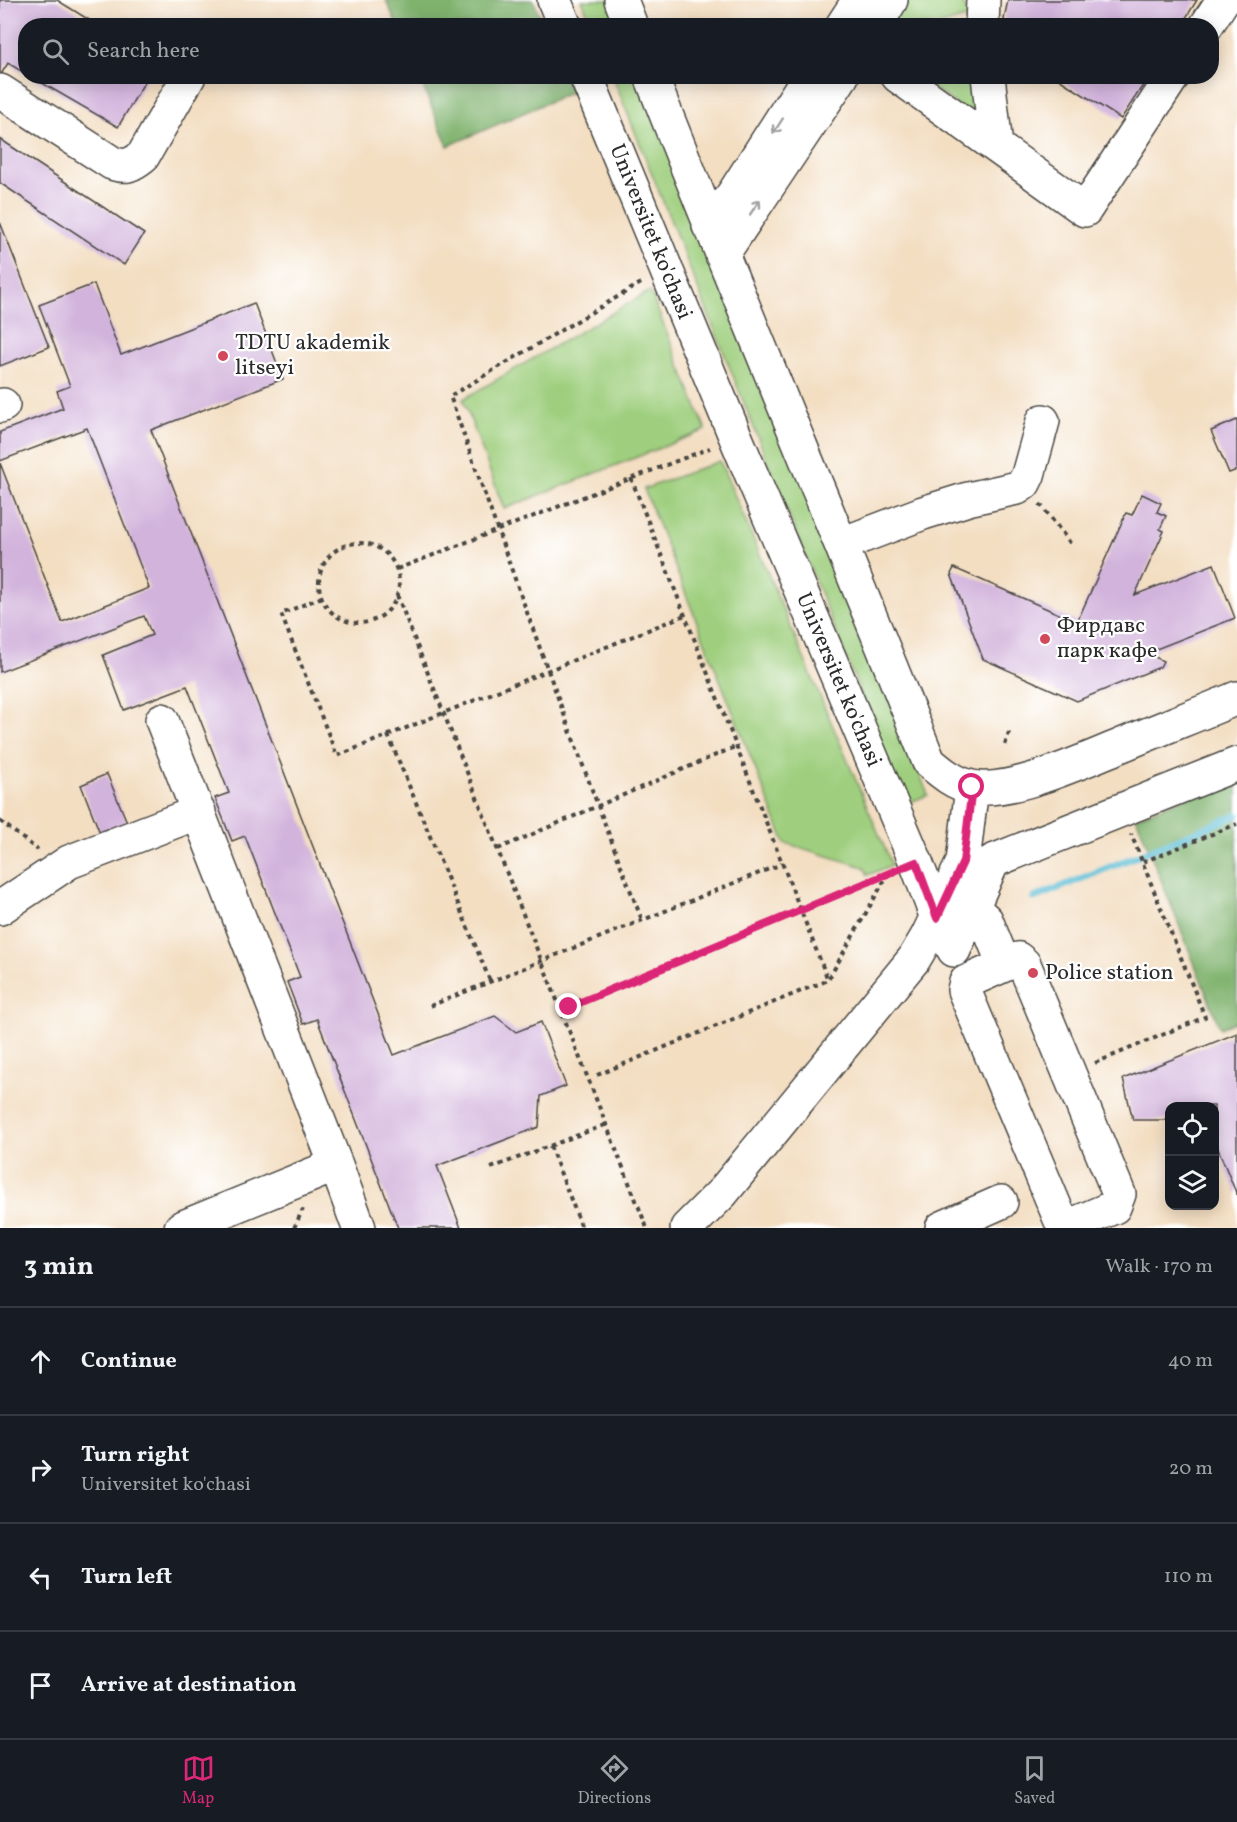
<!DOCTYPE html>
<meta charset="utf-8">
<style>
:root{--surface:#171b24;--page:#20242c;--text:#f1f3f6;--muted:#9ea1a6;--line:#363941;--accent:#db2777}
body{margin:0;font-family:Vollkorn,serif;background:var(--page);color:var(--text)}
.controls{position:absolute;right:18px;bottom:18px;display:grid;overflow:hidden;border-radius:12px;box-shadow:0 3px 15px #0003}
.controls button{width:54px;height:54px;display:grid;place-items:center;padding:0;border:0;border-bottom:2px solid var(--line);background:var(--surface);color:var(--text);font:30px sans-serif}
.stop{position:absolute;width:18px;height:18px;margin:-14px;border:4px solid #db2777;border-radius:50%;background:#fff}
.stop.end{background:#db2777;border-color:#fff;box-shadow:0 2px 6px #0008}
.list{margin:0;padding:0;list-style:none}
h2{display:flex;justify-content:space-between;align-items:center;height:78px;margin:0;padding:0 24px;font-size:26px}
h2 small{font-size:20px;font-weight:400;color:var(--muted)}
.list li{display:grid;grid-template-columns:39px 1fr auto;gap:18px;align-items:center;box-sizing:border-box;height:108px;padding:0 24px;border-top:2px solid var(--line)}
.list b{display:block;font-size:22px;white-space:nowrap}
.list p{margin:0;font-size:20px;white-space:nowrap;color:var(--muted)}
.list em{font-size:20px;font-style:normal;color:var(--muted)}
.icon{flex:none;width:33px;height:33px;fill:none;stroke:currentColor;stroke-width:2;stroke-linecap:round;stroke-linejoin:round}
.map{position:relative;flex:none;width:1237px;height:1228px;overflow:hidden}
.search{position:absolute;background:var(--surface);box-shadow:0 3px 15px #0003;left:18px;right:18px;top:18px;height:66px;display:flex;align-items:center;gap:15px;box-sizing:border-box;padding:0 21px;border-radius:24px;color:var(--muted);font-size:22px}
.sheet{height:510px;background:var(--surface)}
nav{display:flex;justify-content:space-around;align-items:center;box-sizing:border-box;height:84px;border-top:2px solid var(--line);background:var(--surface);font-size:16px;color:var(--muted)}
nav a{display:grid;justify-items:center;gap:3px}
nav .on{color:var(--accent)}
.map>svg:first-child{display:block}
</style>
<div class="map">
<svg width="1237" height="1228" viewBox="0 0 1237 1228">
<rect width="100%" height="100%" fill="#fff"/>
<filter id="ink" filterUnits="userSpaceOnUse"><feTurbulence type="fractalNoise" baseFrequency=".0167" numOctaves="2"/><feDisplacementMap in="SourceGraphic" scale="12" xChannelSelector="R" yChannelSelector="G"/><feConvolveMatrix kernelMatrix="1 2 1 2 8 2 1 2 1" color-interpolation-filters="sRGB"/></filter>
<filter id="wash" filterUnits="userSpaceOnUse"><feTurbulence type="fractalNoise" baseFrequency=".008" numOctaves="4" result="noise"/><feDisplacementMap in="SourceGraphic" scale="24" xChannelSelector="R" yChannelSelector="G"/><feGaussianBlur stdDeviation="1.35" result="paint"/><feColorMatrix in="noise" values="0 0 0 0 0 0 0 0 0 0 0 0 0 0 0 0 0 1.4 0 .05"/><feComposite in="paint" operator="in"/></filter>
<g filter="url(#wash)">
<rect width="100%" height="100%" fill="#f3dec2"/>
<!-- green -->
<path fill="#9fcf7e" stroke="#657d54" stroke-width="1.5" d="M582,0H609L619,25H592Z
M902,0H961L969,17L942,25L888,26Z
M613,77H639L928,795L905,804Z
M917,77H976L981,121Z
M650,291L706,430L504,509L463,399Z
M720,461L892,865L868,875L864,867L785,843L644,489Z"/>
<!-- forest -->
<path fill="#7fb26d" stroke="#556e4c" stroke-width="1.5" d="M386,0H533L544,25H397Z
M419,77H565L571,92L448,146Z
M1237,777V1021L1220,1028L1136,817Z"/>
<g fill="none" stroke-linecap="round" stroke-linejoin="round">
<!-- stream -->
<path stroke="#56bcd4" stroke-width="7" d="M1034,898L1237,815"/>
</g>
<g id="blocks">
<!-- building -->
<path fill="#d2b3dc" d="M0,0H57L99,26H26V74L8,63L0,76Z
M1008,0H1197L1181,26H1006L1004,19Z
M30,76H148L118,127Z
M1054,76H1149L1121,119Z
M0,139L144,234L124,265L0,183Z
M0,222L49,347L0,366Z
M94,284L121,355L254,303L283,379L151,430L394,1055L495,1016L516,1032L541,1022L566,1086L541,1096L539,1127L437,1166L461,1228H398L317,1019L303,1024L287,982L300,977L245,836L232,841L215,798L229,793L187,686L124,710L103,655L152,635L144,616L0,672V463L62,622L149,588L87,428L0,461V432L63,408L57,391L70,386L39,305Z
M1237,420V470L1229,473L1211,431Z
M1142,494L1161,503L1157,512L1166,516L1160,529L1164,531L1135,595L1214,564L1235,618L1156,649L1153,656L1163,661L1160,667L1077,701L983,659L951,574L954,568L1077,622L1126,513L1132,515Z
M107,774L127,822L100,833L81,785Z
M1237,1033V1195L1214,1139V1106H1170V1120H1133L1123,1079Z"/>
</g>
</g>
<g filter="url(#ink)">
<use href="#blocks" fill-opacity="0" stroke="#494642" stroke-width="1.5"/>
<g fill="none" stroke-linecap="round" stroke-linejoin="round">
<defs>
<path id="minor" d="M554,0L565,26
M621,0L631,26
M842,26L859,0
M875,26L891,0
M982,26L983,0
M1206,26L1223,0
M586,76L736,438L916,862L937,918L954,950L993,861L1237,764
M651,76C741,306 838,533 929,762C942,773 955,784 972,787C1010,795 1085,760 1122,745C1160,729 1199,714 1237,698
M898,76L1085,210L1173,76
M988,76L996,146
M0,91L112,163C126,168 132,165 143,156L189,76
M709,226L734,193L809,76
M722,255L842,76
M0,406L3,405
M842,544L923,513L968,499L1017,488L1024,483L1028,475L1043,421
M162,720L336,1165
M958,900L977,912L986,920L1004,965
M0,908L69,862L199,812
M181,1228L336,1165L359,1228
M687,1228L722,1193L914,959L927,937L963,862L972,787
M942,1228L1001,1202
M1064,1228L964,990L966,982L1018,959L1024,964L1119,1194L1114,1207L1065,1228"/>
</defs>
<!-- minor casing -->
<use href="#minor" stroke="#494642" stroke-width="36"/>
<!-- path -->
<path stroke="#494642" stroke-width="4" stroke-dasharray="4.5 4.5" stroke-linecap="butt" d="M641,283L450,396C512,571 574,747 642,920
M631,478L828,980
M1040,504L1071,544
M319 583a40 40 0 1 1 80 0a40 40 0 1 1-80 0Z
M397,569L710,448
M397,595L647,1228
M322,597L281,614L337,756L685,615
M388,735L490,981
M1005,745L1010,729
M0,821L38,850
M498,849L737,746
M1143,862L1237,824
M430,1006L784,863
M569,1007L891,873
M1095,1063L1205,1017L1131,834
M597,1075L828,980L888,874
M550,1146L582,1228
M491,1168L605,1125
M294,1228L303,1209"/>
<!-- minor -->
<use href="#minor" stroke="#fff" stroke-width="33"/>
</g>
<!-- one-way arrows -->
<defs><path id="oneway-shaft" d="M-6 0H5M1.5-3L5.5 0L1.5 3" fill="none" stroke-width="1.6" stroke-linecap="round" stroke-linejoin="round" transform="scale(1.5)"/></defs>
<g stroke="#a0a0a0">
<use href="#oneway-shaft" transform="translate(778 126) rotate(123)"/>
<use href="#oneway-shaft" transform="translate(755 207) rotate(-56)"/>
</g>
</g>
<g fill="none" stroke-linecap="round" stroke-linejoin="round" filter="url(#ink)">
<!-- route -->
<path stroke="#db2777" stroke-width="8" d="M569,1007L916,862L937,918L963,862L972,787"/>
</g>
<!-- markers -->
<g fill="#d1495b" stroke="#fff" stroke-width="2">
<circle cx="223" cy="356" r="6"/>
<circle cx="1045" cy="639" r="6"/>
<circle cx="1033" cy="973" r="6"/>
</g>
<g text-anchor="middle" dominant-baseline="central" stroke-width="4.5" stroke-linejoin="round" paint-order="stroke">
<!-- street labels -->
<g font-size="22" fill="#2b2b2b" stroke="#fff">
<text transform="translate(650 232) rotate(68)">Universitet ko'chasi</text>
<text transform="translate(838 680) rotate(67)">Universitet ko'chasi</text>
</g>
<!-- poi labels -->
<g font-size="22" fill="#2b2b2b" stroke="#fff" text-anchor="start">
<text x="235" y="343">TDTU akademik<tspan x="235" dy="25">litseyi</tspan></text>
<text x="1057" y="626">Фирдавс<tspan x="1057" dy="25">парк кафе</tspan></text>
<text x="1045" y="973">Police station</text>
</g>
</g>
</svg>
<div class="controls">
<button><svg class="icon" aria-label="locate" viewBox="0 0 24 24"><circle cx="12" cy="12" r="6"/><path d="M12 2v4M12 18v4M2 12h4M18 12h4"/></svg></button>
<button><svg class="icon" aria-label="layers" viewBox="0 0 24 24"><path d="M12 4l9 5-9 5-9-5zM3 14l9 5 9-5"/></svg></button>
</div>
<div class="stop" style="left:972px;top:787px"></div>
<div class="stop end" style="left:569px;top:1007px"></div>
<div class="search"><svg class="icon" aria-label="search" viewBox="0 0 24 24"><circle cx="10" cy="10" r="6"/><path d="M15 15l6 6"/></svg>Search here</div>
</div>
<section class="sheet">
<h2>3 min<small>Walk · 170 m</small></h2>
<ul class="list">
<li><svg class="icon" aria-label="ahead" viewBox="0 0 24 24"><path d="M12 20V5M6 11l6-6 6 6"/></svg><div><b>Continue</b></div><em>40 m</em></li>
<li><svg class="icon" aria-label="right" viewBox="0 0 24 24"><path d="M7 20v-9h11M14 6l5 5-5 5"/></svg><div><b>Turn right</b><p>Universitet ko'chasi</p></div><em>20 m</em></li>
<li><svg class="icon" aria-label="left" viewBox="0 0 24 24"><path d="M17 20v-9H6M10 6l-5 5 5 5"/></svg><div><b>Turn left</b></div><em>110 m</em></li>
<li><svg class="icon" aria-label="arrive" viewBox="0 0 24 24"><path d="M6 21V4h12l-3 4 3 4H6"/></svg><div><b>Arrive at destination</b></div></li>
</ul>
</section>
<nav>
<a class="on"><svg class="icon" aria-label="map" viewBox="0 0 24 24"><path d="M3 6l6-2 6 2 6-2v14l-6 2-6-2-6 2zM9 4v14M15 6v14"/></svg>Map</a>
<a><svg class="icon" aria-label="directions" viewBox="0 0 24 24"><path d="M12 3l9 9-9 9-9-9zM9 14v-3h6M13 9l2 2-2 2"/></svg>Directions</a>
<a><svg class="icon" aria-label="saved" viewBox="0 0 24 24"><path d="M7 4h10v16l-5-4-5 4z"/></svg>Saved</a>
</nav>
